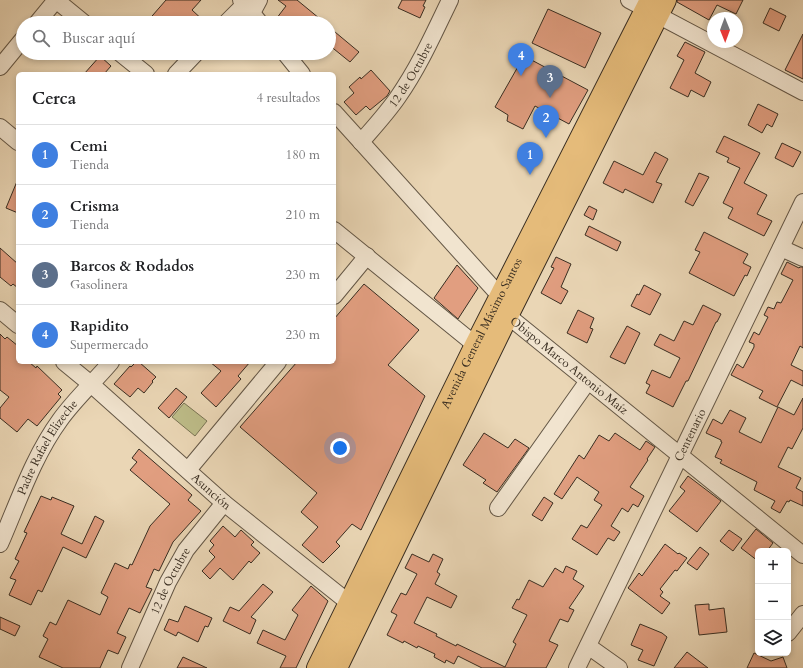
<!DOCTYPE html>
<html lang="es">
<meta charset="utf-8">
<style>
:root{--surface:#fff;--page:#f2f2f2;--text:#202124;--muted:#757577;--line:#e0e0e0;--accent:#8f2418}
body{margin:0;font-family:Cardo,serif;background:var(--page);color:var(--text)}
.controls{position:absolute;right:12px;bottom:12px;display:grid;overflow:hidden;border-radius:6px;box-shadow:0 2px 6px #0003}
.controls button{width:36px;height:36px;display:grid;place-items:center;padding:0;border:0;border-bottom:1px solid var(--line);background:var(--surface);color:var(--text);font:20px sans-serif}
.compass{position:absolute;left:707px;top:12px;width:36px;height:36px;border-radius:50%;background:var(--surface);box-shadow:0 2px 6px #0003;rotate:179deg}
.you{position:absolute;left:340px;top:448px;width:14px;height:14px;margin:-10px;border:3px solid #fff;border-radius:50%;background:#1a73e8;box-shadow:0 0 0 6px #1a73e833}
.badge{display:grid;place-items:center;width:26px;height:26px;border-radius:50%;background:var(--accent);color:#fff;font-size:13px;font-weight:700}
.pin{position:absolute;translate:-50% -33px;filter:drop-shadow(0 1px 2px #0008)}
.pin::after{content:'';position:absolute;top:21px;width:14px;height:12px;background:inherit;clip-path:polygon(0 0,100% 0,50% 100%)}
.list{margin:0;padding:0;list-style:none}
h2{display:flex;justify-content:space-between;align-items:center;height:52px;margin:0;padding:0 16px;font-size:17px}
h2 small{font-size:13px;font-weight:400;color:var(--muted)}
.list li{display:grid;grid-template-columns:26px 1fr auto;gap:12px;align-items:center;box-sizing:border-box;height:60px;padding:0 16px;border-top:1px solid var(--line)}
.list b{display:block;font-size:15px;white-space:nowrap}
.list p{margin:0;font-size:13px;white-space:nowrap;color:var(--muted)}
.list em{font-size:13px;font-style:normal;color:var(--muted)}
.icon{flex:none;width:22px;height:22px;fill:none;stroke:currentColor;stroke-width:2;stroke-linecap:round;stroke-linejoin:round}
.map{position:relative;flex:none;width:803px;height:668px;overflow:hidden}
.search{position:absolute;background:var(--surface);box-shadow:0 2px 6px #0003;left:16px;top:16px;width:320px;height:44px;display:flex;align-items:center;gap:10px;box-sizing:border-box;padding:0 14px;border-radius:22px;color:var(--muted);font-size:15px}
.panel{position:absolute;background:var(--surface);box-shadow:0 2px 6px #0003;left:16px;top:72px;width:320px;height:292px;border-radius:6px}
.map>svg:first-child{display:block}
</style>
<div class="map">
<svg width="803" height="668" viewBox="0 0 803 668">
<rect width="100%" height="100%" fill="#ead6b5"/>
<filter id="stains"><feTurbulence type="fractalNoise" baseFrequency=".005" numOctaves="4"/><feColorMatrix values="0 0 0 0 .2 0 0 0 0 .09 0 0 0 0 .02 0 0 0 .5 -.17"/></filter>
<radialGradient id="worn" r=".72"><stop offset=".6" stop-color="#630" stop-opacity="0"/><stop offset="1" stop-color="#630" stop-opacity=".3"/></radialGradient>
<!-- green -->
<path fill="#bdbc88" stroke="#7a7454" d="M184,403L207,421L195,436L172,417Z"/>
<!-- building -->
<path fill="#e19e80" stroke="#382d21" d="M166,0H201L192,10L206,23H146Z
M278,0H297L325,23H307L299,17L293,23H273L286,6Z
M402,0H426L423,6L425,7L420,18L398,8Z
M677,0H743L736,14L717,5L709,20L677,2Z
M770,8L786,16L779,31L763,23Z
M548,9L601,33L585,68L532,43Z
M329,27L359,52L350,62L329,45Z
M803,34V79L785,70Z
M685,42L705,52L695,73L711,82L704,97L691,90L688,97L670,88L684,60L677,56Z
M100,56L111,66L104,74H84Z
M524,56L588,90L569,124L535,106L523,129L507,121L508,115L495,107Z
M371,70L390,91L387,96L370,110L366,106L356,115L344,102L354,93L349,87L360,77L361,79Z
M758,104L778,114L772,127L767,124L762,133L748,125Z
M724,136L760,153L744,183L767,195L757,214L772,221L764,236L728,218L733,208L723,203L740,168L727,162L729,158L716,152Z
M782,143L801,152L793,167L775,158Z
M655,152L668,159L656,182L662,184L653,203L625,189L623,193L603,183L614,161L643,175Z
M699,173L709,177L693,206L685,202Z
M18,179V213L6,208Z
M589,206L597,210L593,220L584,215Z
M589,226L621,242L617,251L585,235Z
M704,232L748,254L743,263L751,267L747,276L745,275L734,296L689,273L700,252L695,250Z
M0,248L18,264V288L13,284L11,286L0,277Z
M556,257L571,264L561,287L568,291L561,304L541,293L554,268L551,267Z
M787,262L799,268L800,267H803V348L800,346L791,365L803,371V386L791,380L777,407L759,398L763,391L731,375L737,364L743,368L754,347V344L749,342L754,332L759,335L768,317L764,315L768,307L774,309L777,302L781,303L793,280L781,274Z
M457,265L478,288L458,319L434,298Z
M364,284L419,330L388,365L425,396L361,530L352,524L336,542L340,546L323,563L302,545L318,527L301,512L317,493L240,427L297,362H334V319Z
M644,285L661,294L650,315L631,306L637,294L639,295Z
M703,305L721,314L717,322H716L688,381H686L673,407L646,393L650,385L646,383L652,370L670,378L680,358L654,345L660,334L674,341L684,321L693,325Z
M578,310L594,318L590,328L593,329L587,343L567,333Z
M627,326L640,333L625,364L610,357Z
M0,334L5,339L7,337L18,346V362H29L36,368L37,366L62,390L58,394L61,397L37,426L28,419L17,432L0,418V408L9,397L0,390Z
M136,362H139L156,377L152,381L153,382L144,393L138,388L130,397L114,384L130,366L131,367Z
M210,362H250L238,376L241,379L216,407L201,393L221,371Z
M176,388L187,397L169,418L158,408Z
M803,398V428L792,449L788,447L778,467L801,478L796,488L803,492V506L790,500L789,502L787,501L780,513L771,508L775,501L754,490L757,482L720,463L722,460L715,457L722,442H721V440L706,433L713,419L722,424L730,410L746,418L739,432L761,443L778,407L794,415Z
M484,433L508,448L515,439L529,448L497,492L483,483L486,480L463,465Z
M615,433L640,450L646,441L655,447L647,459L648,460L630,487L644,496L638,507L633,504L628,512L622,508L611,526L620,532L614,541L608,538L597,555L572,539L581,525L587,528L602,505L594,500L599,492L577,477L562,499L554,494L579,455L584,459L599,435L609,441Z
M139,449L192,495L188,500L201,511L173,542L159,571L154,569L146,587L152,589L140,613L129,608L117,633L126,637L118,654L108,650L100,668H63L39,657L48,639L43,636L50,622L56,625L68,600L100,615L108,597L101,593L115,563L128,569L130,564L132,565L150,526L170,504L130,470L137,462L132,458Z
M688,476L721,501L697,532L669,511L685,491L680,487Z
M41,496L51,500L52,497L74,506L61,534L82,544L95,516L104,521L86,558L63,547L42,592L38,590L31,605L9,595L16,580L10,578L19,561L15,559L27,533L24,532Z
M544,497L553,503L542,521L532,515Z
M223,526L235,537L241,530L254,542L251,545L260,553L251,563L249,561L233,580L220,568L210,579L202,571L215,557L209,551L214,545L210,541Z
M756,529L773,543L767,551H758V561L741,548Z
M729,530L742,539L733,551L720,541Z
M665,544L678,554L679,553L687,558L677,571L675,570L660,589L663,592L660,596L670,603L662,614L628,588L639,573L642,576Z
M700,547L709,554L697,570L687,563Z
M412,554L429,562L433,554L443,559L437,572L440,574L435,584L457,596L451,608L427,597L414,623L437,634L436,636L456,646L457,644L505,667L516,644L513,642L527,615L512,608L517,599L519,600L529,580L543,587L555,568L563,573L566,566L577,571L573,579L584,586L569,608L574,610L568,622L560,619L549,641L558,645L546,668H482L458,656L454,664L446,660L445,663L434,657L435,654L418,646L417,648L404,641L403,643L387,635L397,615L391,612L401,593L406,595L417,574L405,568Z
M263,584L273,592L251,617L256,620L250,634L223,621L230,607L239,611Z
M311,586L328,601L296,668H280L286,656L257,643L263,630L285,640L298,615L292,610Z
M709,604V610L724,608L727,632L699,635L695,605Z
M185,606L212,618L208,627L205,626L198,642L178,632L176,636L164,630L169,619L178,622Z
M0,617L20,626L15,636L0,629Z
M640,624L662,633L667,637L654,666L638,660L643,650L631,645Z
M687,652L708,668H674Z
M754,653L771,661L783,657L787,668H747Z
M183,657L207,668H177Z"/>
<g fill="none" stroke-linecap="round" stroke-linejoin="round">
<defs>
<g id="minor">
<path d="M56,0L84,23"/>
<path d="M241,0L260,23"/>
<path d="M629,0L803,92"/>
<path d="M252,13L259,0"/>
<path d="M37,23L56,0"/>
<path d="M226,23L245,4"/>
<path d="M120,53L146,74"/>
<path d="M285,53L302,74"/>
<path d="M0,67L23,39"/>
<path d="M176,74L196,53"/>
<path id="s1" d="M334,112L500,296L508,316L803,555"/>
<path d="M0,127L18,142"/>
<path id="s2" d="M361,142C374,127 387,113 398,97C419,67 434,33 450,0"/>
<path d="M334,230L483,351"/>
<path d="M781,248L803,258"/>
<path d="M334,296L367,256"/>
<path d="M0,310L18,325"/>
<path id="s3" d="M64,362L92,385L224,503L358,610"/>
<path d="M188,470L278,362"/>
<path d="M498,508L588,381"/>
<path id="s4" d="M0,544C18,503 33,457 60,420C75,399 95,381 111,362"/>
<path d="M788,633L803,614"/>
<path d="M588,646L619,668"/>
<path id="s5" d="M130,668L168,582L186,550L224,503"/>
<path id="s6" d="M577,668L803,202"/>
</g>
<g id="major">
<path id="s7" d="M317,668L475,345L650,0"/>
<path d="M337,668L508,316L666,0"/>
</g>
</defs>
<!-- minor casing -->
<use href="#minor" stroke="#645746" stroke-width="18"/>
<!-- major casing -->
<use href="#major" stroke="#382d21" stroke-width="22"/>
<!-- minor -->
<use href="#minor" stroke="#f1e4cf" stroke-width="16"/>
<!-- major -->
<use href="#major" stroke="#e5bb7a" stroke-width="20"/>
</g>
<g text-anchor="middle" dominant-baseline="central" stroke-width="4" stroke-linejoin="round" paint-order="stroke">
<!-- street labels -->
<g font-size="12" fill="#382d21" stroke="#f1e4cf">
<text stroke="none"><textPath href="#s2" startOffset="84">12 de Octubre</textPath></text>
<text stroke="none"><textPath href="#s7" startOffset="373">Avenida General Máximo Santos</textPath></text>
<text stroke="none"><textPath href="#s1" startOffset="348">Obispo Marco Antonio Maíz</textPath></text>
<text stroke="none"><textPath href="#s6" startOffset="259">Centenario</textPath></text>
<text stroke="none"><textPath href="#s4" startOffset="108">Padre Rafael Elizeche</textPath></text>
<text stroke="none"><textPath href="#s3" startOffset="196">Asunción</textPath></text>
<text stroke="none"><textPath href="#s5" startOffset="96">12 de Octubre</textPath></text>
</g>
</g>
<rect width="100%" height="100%" filter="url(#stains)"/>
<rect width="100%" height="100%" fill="url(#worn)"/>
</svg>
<div class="controls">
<button>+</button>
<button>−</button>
<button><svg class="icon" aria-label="layers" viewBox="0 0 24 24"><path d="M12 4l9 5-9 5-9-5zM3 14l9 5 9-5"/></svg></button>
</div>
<svg class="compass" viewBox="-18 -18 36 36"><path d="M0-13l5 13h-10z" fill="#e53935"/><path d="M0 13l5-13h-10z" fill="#757577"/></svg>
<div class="you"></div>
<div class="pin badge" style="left:530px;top:175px;background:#3f7fe0">1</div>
<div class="pin badge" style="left:546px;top:138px;background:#3f7fe0">2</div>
<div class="pin badge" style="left:550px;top:98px;background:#5c6f8a">3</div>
<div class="pin badge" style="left:521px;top:76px;background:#3f7fe0">4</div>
<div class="search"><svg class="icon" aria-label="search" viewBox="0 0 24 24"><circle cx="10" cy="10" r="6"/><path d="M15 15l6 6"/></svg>Buscar aquí</div>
<section class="panel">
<h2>Cerca<small>4 resultados</small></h2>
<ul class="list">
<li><span class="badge" style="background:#3f7fe0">1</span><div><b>Cemi</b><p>Tienda</p></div><em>180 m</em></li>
<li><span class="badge" style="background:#3f7fe0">2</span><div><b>Crisma</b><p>Tienda</p></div><em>210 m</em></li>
<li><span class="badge" style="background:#5c6f8a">3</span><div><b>Barcos &amp; Rodados</b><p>Gasolinera</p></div><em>230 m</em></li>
<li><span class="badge" style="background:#3f7fe0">4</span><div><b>Rapidito</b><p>Supermercado</p></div><em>230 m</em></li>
</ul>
</section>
</div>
